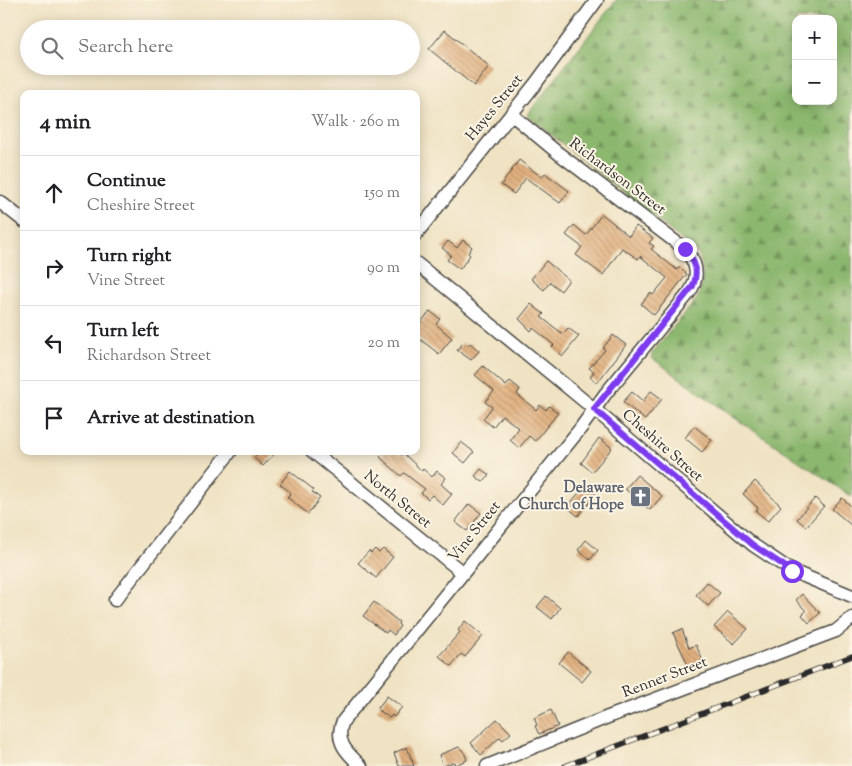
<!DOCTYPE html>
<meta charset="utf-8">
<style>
:root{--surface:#fff;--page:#f2f2f2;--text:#202124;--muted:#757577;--line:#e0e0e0}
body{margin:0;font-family:"Sorts Mill Goudy",serif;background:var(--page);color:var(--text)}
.controls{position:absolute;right:15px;top:15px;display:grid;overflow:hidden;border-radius:10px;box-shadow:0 2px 12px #0003}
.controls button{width:45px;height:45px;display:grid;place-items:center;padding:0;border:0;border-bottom:1px solid var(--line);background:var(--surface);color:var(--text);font:25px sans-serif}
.stop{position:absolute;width:15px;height:15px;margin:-11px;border:4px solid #7c3aed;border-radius:50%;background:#fff}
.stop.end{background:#7c3aed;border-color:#fff;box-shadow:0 1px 5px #0008}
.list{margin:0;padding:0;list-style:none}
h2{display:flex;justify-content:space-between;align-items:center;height:65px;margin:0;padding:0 20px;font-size:21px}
h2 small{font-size:16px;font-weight:400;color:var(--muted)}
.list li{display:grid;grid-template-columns:32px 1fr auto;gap:15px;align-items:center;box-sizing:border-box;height:75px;padding:0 20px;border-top:1px solid var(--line)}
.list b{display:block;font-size:19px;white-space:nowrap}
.list p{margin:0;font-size:16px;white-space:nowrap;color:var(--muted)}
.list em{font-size:16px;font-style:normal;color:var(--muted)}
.icon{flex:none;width:28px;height:28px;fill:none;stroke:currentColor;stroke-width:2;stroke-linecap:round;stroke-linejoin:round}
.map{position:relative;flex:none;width:852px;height:766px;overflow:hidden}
.search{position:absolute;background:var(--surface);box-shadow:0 2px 12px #0003;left:20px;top:20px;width:400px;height:55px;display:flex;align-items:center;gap:12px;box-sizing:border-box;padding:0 18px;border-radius:28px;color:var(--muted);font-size:19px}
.panel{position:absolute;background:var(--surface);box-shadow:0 2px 12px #0003;left:20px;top:90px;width:400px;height:365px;border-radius:10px}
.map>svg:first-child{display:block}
</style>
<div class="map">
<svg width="852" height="766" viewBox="0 0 852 766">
<defs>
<pattern id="forest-firs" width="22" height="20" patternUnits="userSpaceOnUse" patternTransform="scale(1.25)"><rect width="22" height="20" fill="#8cb76e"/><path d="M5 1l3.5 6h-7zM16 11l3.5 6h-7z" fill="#73955b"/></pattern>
<pattern id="building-back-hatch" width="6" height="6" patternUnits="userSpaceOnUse" patternTransform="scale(1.25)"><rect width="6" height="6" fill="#e1b07e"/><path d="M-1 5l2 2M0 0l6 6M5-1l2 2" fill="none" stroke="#b78f67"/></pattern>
</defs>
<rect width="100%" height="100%" fill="#fcf5e5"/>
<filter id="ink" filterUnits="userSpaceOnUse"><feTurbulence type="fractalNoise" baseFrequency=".02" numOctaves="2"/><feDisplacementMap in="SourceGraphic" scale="10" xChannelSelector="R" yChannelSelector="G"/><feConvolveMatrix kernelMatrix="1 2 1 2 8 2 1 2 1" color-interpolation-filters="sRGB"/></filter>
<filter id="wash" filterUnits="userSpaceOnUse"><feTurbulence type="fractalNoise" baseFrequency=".0096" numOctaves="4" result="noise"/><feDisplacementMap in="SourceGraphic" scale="20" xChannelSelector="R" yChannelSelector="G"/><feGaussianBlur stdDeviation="1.12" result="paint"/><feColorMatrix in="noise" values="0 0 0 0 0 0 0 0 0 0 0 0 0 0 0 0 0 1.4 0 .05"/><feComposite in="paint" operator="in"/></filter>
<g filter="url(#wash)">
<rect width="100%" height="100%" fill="#f0e3c4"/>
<!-- forest -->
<path fill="url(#forest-firs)" stroke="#5c714c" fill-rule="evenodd" d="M616,0H852V497L729,414L652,358V353L696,300C705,285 704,269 698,253L527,115ZM796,19H833V101H796Z"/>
<g id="blocks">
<!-- building -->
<path fill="url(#building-back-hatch)" d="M445,30L489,66L474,86L429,49Z
M519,160L542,177L545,173L569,191L560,203L526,178L514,194L501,185Z
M602,214L629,236L636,226L653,238L649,243L654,246L651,249L677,270L679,267L687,274L654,315L641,304L650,293L653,295L667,278L640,256L638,259L622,248L603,275L576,255L582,247L566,235L574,225L586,235Z
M463,240L472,247L468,253L470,255L460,269L447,260L451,255L442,248L448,241L457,248Z
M546,261L569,280L561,291L550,282L544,290L531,279Z
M531,304L544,314L541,317L563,334L568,328L579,336L563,356L552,347L554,345L533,328L531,331L519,319Z
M430,311L440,319L436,324L452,338L439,354L416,336V328Z
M613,335L626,345L597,383L590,377L594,372L589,368L605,350L603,348Z
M463,343L467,346L470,343L479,351L471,360L457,350Z
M483,366L506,386L510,381L520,389L517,394L536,410L540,405L546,410L549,406L558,413L535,441L529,436L519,448L510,440L519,428L516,426L502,415L493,427L483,419L492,407L485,402L494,391L475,375Z
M651,391L662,399L645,420L623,402L632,392L643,401Z
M694,426L712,440L702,452L685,438Z
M599,438L612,448L592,472L581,463Z
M461,442L474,452L465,463L453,453Z
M260,451H277L263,466L254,458Z
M386,451H397L401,455L403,453L422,471L423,469L432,477L437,471L446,478L441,484L452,494L443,505L432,495L428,499L421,493L425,489L404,473L401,476L380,457Z
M481,469L489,475L483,482L475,476Z
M290,471L314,490L312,492L320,498L308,514L287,497L291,493L280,484Z
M637,475L662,496L650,510L625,489Z
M755,481L781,506L768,521L756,511L758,508L743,494Z
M585,486L596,495L578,516L567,507Z
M815,498L824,506L806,527L797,519Z
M842,498L852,507V526L832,509Z
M469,504L481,513L467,531L455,522Z
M586,540L598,550L590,560L578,550Z
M375,549L379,553L383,549L393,557L376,578L358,563L369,551L371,553Z
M707,582L720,593L708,606L696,595Z
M802,594L820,613L809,623L802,615L806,611L796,600Z
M546,596L560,608L552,619L537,607Z
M374,602L399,622L398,624L400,626L394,635L388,630L386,633L363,616Z
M728,612L748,629L734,644L714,627Z
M465,621L483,636L465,657L461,654L451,666L439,656L460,632L458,630Z
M682,629L689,648L696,645L703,661L689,667L673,633Z
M568,652L591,671L582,682L559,663Z
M387,696L402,707L394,717L392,715L390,718L377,709Z
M551,710L558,726L539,734L535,726L537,725L534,718Z
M497,719L511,733L503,740L500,737L481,755L471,743Z
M407,747L414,766H399L394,753Z
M459,747L464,752L467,760L455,765L454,762L443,766L439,755Z"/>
</g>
</g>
<g filter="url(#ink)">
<use href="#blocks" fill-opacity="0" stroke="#494742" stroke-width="1"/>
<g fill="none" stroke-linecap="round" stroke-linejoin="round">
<defs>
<path id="street" d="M0,202L24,221
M416,234L536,83L597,0
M416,263L594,409L753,545L792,571L852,596
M312,451L463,573
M115,600L231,451
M361,766C347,753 334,741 343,721L580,429L606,393L689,293C700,277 697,263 685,249L558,153L511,114
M487,766L608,717L836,631L852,618"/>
</defs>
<!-- street casing -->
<use href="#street" stroke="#494742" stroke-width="15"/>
<!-- street -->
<use href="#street" stroke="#fff" stroke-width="12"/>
<defs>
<path id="rail" d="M565,766L852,656"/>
</defs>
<!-- rail casing -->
<use href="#rail" stroke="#2b2b2b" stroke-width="5.5"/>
<!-- rail -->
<use href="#rail" stroke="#fcf5e5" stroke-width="4" stroke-dasharray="11" stroke-linecap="butt"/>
</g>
</g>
<g fill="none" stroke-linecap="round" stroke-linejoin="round" filter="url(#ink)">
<!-- route -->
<path stroke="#7c3aed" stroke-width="6" d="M685,249C695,261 699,271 693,286L594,409L753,545L792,571"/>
</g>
<!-- icons -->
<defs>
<symbol id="church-square" viewBox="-11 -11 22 22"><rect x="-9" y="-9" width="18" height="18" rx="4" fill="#6b7280" stroke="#fcf5e5"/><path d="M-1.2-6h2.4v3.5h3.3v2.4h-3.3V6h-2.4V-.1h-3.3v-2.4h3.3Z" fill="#fff"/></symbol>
</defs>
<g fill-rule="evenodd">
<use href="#church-square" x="628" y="484" width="25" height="25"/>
</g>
<g text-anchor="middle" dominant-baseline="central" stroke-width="4" stroke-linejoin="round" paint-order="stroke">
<!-- street labels -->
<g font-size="15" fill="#2b2b2b" stroke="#fcf5e5">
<text transform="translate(495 108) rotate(-51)">Hayes Street</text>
<text transform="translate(617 177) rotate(37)">Richardson Street</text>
<text transform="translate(662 446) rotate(41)">Cheshire Street</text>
<text transform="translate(397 500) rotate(39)">North Street</text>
<text transform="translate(475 532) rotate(-51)">Vine Street</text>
<text transform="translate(665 678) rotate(-21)">Renner Street</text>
</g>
<!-- worship labels -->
<g font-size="15" font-weight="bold" fill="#5b616d" stroke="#fcf5e5" text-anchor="end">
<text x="624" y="488">Delaware<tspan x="624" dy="17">Church of Hope</tspan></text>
</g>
</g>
</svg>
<div class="controls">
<button>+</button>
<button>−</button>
</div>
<div class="stop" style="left:792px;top:571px"></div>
<div class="stop end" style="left:685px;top:249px"></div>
<div class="search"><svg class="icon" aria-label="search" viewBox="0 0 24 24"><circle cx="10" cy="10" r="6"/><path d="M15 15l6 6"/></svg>Search here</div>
<section class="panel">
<h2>4 min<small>Walk · 260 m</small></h2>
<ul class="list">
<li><svg class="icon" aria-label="ahead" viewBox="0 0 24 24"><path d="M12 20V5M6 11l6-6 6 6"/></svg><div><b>Continue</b><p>Cheshire Street</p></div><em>150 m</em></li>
<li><svg class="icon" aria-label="right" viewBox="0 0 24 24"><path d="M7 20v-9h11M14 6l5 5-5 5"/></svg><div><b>Turn right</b><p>Vine Street</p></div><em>90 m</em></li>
<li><svg class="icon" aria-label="left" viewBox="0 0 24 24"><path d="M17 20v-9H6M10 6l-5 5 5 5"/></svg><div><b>Turn left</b><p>Richardson Street</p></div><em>20 m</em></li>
<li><svg class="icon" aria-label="arrive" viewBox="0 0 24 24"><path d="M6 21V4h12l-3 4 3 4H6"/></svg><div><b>Arrive at destination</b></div></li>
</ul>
</section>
</div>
